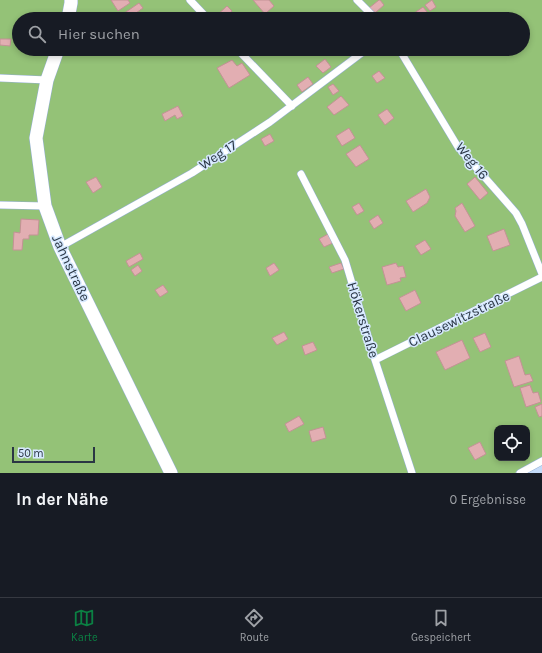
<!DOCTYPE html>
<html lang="de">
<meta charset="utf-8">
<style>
:root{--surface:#171b24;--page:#20242c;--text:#f1f3f6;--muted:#9ea1a6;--line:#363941;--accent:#0b8043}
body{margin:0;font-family:Karla,sans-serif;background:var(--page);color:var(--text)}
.controls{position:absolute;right:12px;bottom:12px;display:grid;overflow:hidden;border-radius:8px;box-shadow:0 2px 6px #0003}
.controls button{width:36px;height:36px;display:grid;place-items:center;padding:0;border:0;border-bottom:1px solid var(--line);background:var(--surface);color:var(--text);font:20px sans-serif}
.scale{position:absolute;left:12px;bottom:10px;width:83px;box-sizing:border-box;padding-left:4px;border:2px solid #2a3644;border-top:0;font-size:11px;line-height:14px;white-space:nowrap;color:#2a3644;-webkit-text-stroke:3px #d6e8fe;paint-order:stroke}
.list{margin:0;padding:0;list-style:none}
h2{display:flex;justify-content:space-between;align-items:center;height:52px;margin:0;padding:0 16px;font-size:17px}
h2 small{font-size:13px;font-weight:400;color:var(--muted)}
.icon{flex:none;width:22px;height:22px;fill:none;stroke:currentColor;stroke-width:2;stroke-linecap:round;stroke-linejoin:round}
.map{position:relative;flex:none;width:542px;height:473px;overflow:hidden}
.search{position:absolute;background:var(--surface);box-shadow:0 2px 6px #0003;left:12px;right:12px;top:12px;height:44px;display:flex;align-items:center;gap:10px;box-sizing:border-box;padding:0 14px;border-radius:22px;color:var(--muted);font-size:15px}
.sheet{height:124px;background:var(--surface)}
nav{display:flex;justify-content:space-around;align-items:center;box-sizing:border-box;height:56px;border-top:1px solid var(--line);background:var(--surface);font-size:11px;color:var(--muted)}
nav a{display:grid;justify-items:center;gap:2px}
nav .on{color:var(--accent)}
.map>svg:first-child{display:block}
</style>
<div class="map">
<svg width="542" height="473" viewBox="0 0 542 473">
<rect width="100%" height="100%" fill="#c4dbf9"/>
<!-- green -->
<path fill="#94c277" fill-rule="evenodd" d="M0,0H542V459L515,473H0ZM19,19H523V49H19ZM497,428H527V458H497Z"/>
<!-- building -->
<path fill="#e2aeb2" stroke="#c39295" d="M111,0H128L130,3L118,11Z
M253,0H269L274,6L265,14Z
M379,0H380L384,5L374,14L369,8Z
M432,0L436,7L430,11L425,5Z
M139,3L143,8L136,13L141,19H127L123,14Z
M227,6L232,11L223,19H216L215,17Z
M423,7L428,13L420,19H413L410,16Z
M0,39H11L10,46L0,45Z
M325,59L331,67L323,73L316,66Z
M232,60L237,66L242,63L250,75L229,88L217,68Z
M379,71L385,78L377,83L372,76Z
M308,77L313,84L302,92L297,85Z
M333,84L339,91L333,95L328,87Z
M341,96L349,105L334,115L327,107Z
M178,106L183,116L177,119L175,115L165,121L162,114Z
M387,109L394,118L385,125L378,115Z
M349,128L355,138L342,146L336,136Z
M270,134L274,141L265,146L261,139Z
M360,145L369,159L356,167L346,154Z
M96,177L102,187L93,193L86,182Z
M475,177L488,193L480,200L467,184Z
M426,189L430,197L427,203L413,212L406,201Z
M359,203L364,211L357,215L352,207Z
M462,203L475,226L465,232L455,216L456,211L455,208Z
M378,215L383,223L374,229L369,221Z
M21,219L39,220L38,235H29V239H23L22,250H13L14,232L20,233Z
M504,229L510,245L493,251L487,236Z
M328,234L333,243L324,247L319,239Z
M425,240L431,249L421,255L415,246Z
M140,253L143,259L129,267L126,261Z
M274,263L279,270L270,276L266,268Z
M341,263L344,269L332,273L329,267Z
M396,263L398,267L403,266L406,277L400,278L401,281L387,285L382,267Z
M138,265L142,271L135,276L131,270Z
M163,285L168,292L160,297L155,290Z
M415,290L421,303L406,311L399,298Z
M284,332L288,339L277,345L272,338Z
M485,333L491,347L480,352L473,338Z
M462,340L470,358L445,370L436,352Z
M313,342L317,350L305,355L302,346Z
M519,356L525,375L530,374L533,381L514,387L505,361Z
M530,385L533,393L538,392L541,402L526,407L520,388Z
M542,404V416L539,417L535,407Z
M299,416L304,424L289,432L285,424Z
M323,427L326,438L312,442L309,431Z
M480,442L486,454L475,460L468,448Z"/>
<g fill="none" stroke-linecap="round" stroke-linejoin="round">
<defs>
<path id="lane" d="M190,0L208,19
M357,0L376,19
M237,49L292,106
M399,49L458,147L516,213L522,224L542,274
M0,78L47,80
M301,174L345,260L375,360L412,473
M0,205L45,206
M60,247L192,173L270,122L367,49
M375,360L542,277
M520,473L542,461"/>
<path id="street" d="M68,19L71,3V0
M58,49L47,80L36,138L45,206L60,247L171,473"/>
</defs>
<!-- lane casing -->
<use href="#lane" stroke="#92afd2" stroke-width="8"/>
<!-- street casing -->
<use href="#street" stroke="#92afd2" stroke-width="14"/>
<!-- lane -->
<use href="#lane" stroke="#fff" stroke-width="7"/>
<!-- street -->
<use href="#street" stroke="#fff" stroke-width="13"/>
</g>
<g text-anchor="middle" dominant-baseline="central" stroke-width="3" stroke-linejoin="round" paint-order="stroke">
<!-- street labels -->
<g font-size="14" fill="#2a3644" stroke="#d6e8fe">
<text transform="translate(218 155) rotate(-33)">Weg 17</text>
<text transform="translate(472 161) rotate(51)">Weg 16</text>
<text transform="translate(71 268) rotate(65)">Jahnstraße</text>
<text transform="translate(459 319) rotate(-26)">Clausewitzstraße</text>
<text transform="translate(363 320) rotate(73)">Hökerstraße</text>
</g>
</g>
</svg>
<div class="controls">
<button><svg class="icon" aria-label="locate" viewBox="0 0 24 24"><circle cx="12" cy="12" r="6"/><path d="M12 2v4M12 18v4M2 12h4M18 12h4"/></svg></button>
</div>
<div class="scale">50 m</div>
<div class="search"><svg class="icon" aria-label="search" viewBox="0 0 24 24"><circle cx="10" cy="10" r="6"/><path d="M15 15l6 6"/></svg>Hier suchen</div>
</div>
<section class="sheet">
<h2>In der Nähe<small>0 Ergebnisse</small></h2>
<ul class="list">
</ul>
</section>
<nav>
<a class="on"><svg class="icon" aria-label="map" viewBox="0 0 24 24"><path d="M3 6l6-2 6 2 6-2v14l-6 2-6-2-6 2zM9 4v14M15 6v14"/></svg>Karte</a>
<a><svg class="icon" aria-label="directions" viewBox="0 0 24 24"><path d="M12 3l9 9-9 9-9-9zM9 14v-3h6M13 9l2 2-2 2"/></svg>Route</a>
<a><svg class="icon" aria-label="saved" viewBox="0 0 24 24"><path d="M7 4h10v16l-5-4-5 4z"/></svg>Gespeichert</a>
</nav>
